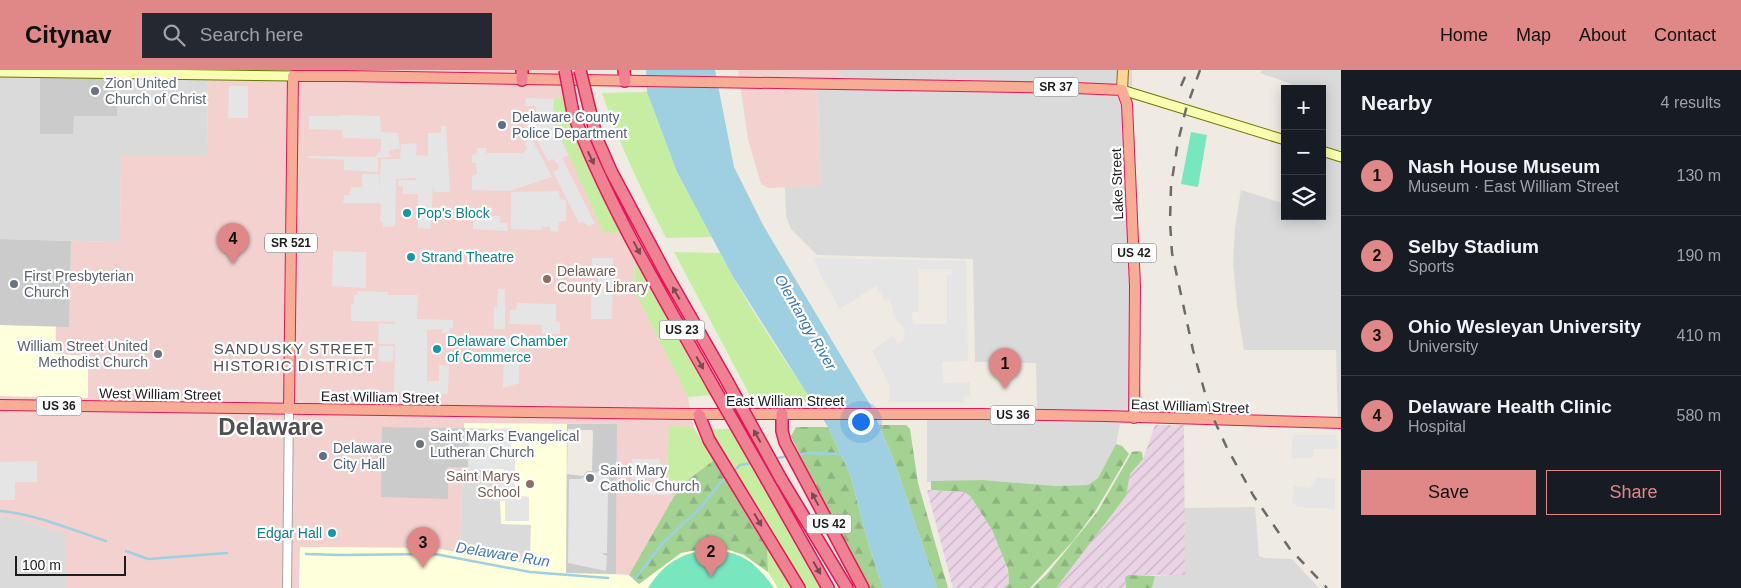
<!DOCTYPE html>
<meta charset="utf-8">
<style>
:root{--surface:#171b24;--page:#242831;--text:#f1f3f6;--muted:#9ea1a6;--line:#363941;--accent:#df8887}
body{margin:0;font-family:Arial,sans-serif;background:var(--page);color:var(--text)}
.controls{position:absolute;right:15px;top:15px;display:grid;overflow:hidden;border-radius:0px;box-shadow:0 2px 12px #0003}
.controls button{width:45px;height:45px;display:grid;place-items:center;padding:0;border:0;border-bottom:1px solid var(--line);background:var(--surface);color:var(--text);font:25px sans-serif}
.scale{position:absolute;left:15px;bottom:12px;width:111px;box-sizing:border-box;padding-left:5px;border:2px solid #1d1d1d;border-top:0;font-size:14px;line-height:18px;white-space:nowrap;color:#1d1d1d;-webkit-text-stroke:4px #fff;paint-order:stroke}
.you{position:absolute;left:860px;top:351px;width:18px;height:18px;margin:-12px;border:4px solid #fff;border-radius:50%;background:#1a73e8;box-shadow:0 0 0 8px #1a73e833}
.badge{display:grid;place-items:center;width:32px;height:32px;border-radius:50%;background:var(--accent);color:#111;font-size:16px;font-weight:700}
.pin{position:absolute;translate:-50% -41px;filter:drop-shadow(0 1px 2px #0008)}
.pin::after{content:'';position:absolute;top:26px;width:18px;height:15px;background:inherit;clip-path:polygon(0 0,100% 0,50% 100%)}
.list{margin:0;padding:0;list-style:none}
h2{display:flex;justify-content:space-between;align-items:center;height:65px;margin:0;padding:0 20px;font-size:21px}
h2 small{font-size:16px;font-weight:400;color:var(--muted)}
.list li{display:grid;grid-template-columns:32px 1fr auto;gap:15px;align-items:center;box-sizing:border-box;height:80px;padding:0 20px;border-top:1px solid var(--line)}
.list b{display:block;font-size:19px;white-space:nowrap}
.list p{margin:0;font-size:16px;white-space:nowrap;color:var(--muted)}
.list em{font-size:16px;font-style:normal;color:var(--muted)}
.actions{display:flex;gap:10px;padding:15px 20px}
.actions a{flex:1;padding:11px 0;border:1px solid var(--accent);border-radius:0px;text-align:center;font-size:18px;color:var(--accent)}
.actions .main{background:var(--accent);color:#111}
.icon{flex:none;width:28px;height:28px;fill:none;stroke:currentColor;stroke-width:2;stroke-linecap:round;stroke-linejoin:round}
.map{position:relative;flex:none;width:1341px;height:518px;overflow:hidden}
header{display:flex;align-items:center;gap:30px;box-sizing:border-box;height:70px;padding:0 25px;background:var(--accent);color:#111}
header strong{font-size:24px}
nav{display:flex;gap:28px;margin-inline-start:auto;font-size:18px}
.search{width:350px;height:45px;background:var(--page);display:flex;align-items:center;gap:12px;box-sizing:border-box;padding:0 18px;border-radius:0px;color:var(--muted);font-size:19px}
main{display:flex}
aside{flex:1;background:var(--surface)}
.map>svg:first-child{display:block}
</style>
<header>
<strong>Citynav</strong>
<div class="search"><svg class="icon" aria-label="search" viewBox="0 0 24 24"><circle cx="10" cy="10" r="6"/><path d="M15 15l6 6"/></svg>Search here</div>
<nav><a>Home</a><a>Map</a><a>About</a><a>Contact</a></nav>
</header>
<main>
<div class="map">
<svg width="1341" height="518" viewBox="0 0 1341 518">
<defs>
<pattern id="industrial-furrows" width="10" height="10" patternUnits="userSpaceOnUse" patternTransform="scale(1.25)"><rect width="10" height="10" fill="#e9d3e4"/><path d="M-1 1l2-2M0 10L10 0M9 11l2-2" fill="none" stroke="#c7b5c3"/></pattern>
<pattern id="forest-firs" width="22" height="20" patternUnits="userSpaceOnUse" patternTransform="scale(1.25)"><rect width="22" height="20" fill="#a4d293"/><path d="M5 1l3.5 6h-7zM16 11l3.5 6h-7z" fill="#8db47e"/></pattern>
</defs>
<rect width="100%" height="100%" fill="#efebe2"/>
<!-- residential -->
<path fill="#dbdada" fill-rule="evenodd" d="M0,0L208,1L207,85L121,86L120,172L0,169ZM117,9L116,46H73Z
M840,0H1132L1139,310L1144,334L1137,354H1120L1116,374L1098,408L1088,415L1056,416L983,410L927,412V340L1037,341L1036,293L975,292L973,189L817,185L791,159L786,146L785,117L821,116L817,7H839Z
M1262,0H1341V359H1338L1336,280H1244L1237,236L1233,193L1235,158L1241,120L1285,134V146H1322V19H1290L1291,14L1260,3Z
M463,399H494V429L500,430L531,454L530,494L460,483Z
M1255,437L1259,486L1265,488L1292,489L1319,518H1152L1155,506L1185,504L1184,438Z
M0,446L16,448L66,464L65,518H0Z"/>
<!-- commercial -->
<path fill="#f2d1cf" d="M137,0H563L564,26L554,29L626,164L635,185L634,220L688,327L693,357H669L667,406L680,416L629,505L616,504L617,354L464,353L460,483L436,478L301,477L299,518H65L66,464L16,448L0,446V326L87,327L55,284L56,256H69L71,171L120,172L121,85H207L208,2Z
M738,0H840V7L817,8L821,116L768,118L761,114L748,69Z"/>
<!-- industrial -->
<path fill="url(#industrial-furrows)" d="M1155,355H1184L1185,505H1129L1125,507L1126,518H1056L1126,426L1130,404L1143,389Z
M927,420L965,422L971,427L992,460L1008,499L1009,513L1004,518H953Z"/>
<!-- education -->
<path fill="#feffdb" d="M0,255L56,256L55,284L88,286V328L0,326Z
M464,353L567,354V503L629,505L639,514L681,483L717,476L744,485L768,502L778,518H299L300,477L436,478L460,483L530,494L531,455L501,454L500,430H494V400L463,399Z"/>
<!-- religious -->
<path fill="#cbcbcb" fill-rule="evenodd" d="M40,8L117,9V46H74L73,64H40Z
M0,169L71,171L69,257L0,255Z
M567,354H617L616,504L566,503ZM568,359H574L575,360H592L593,362L592,401H587L583,406L567,404Z
M382,357L504,359V399L448,397V429L381,427Z"/>
<!-- grass -->
<path fill="#c6eea2" d="M647,22L677,102L712,167L666,168C642,121 619,74 602,23Z
M564,26L579,75L626,164L603,162L553,49L554,29Z
M674,182L720,183C747,235 781,284 813,333L753,331Z
M635,188L712,325L688,327L634,220Z
M669,356L693,357L714,390L680,416L667,406Z
M713,359H732L821,518H806L723,384L715,370Z
M767,475L793,518H778L768,502Z"/>
<!-- forest -->
<path fill="url(#forest-firs)" d="M879,355H906L910,359L918,413L948,518H937L896,396Z
M796,357H828L850,404L869,476L883,518H868L843,476L791,366Z
M1116,374L1122,376L1129,384L1096,440L1074,470L1030,518H1004L1009,513L1008,499L992,460L971,427L965,422L931,420V411L983,410L1056,416L1088,415L1098,408Z
M1138,381L1142,382L1143,389L1130,404L1126,426L1056,518H1032L1047,504L1098,441L1132,382Z
M714,390L767,475L768,502L744,485L717,476L681,483L639,514L629,505L680,416Z
M1129,505L1155,506L1152,518H1126L1125,507Z"/>
<!-- pitch -->
<path fill="#78e6be" d="M1191,62L1207,65L1198,117L1181,114Z
M712,479C745,484 754,491 774,518H648C665,492 681,483 712,479Z"/>
<!-- parking -->
<path fill="#e5e5e5" fill-rule="evenodd" d="M229,16H248V48H228Z
M526,28L554,29L553,49L568,85L562,88L595,154L588,156L584,152L579,153L553,102L558,99L559,96L553,89L548,91L535,66L540,63L539,62L526,56L524,51H536V36H525Z
M342,45L380,46L381,62L398,63L400,79H394L388,82L392,87L378,88V102L344,100V90L308,88V86L375,87L381,80V69L343,68L342,60L309,59V46H341Z
M441,56H446L450,122H434L433,113L431,159L418,158V124H403V116H398V110H416V108L396,109L395,156L383,157V153L380,151L381,135L379,133H343L344,125H350L351,117H362V104H379V122L381,89H400L401,74L417,73L416,85L430,86L428,85V63H441Z
M532,69L552,107L509,121L472,120V106L477,104L476,93H472V85L477,84V78H486V83H523L527,79L524,72Z
M559,121L560,129L566,130V151L559,152L558,162L551,161L550,157H542V160L511,159V122Z
M473,146H500V153H507L508,161L473,159Z
M333,181L366,182V218L332,216Z
M592,188H613L612,249H591V217H598V205H591Z
M814,188L966,191L968,291L942,292L943,313L970,312V327H964L965,332H889L890,317L872,280L893,266L898,274L903,271L905,262L894,246L892,235L888,229L885,231L876,216L840,239L822,208ZM918,199H951L952,205H947V254H913L912,242H919Z
M498,219H505V259H494V237H497Z
M357,221L388,222V225H418L417,249L453,250V258H449V263H442V259L427,260V315L428,311H439V295L449,296L448,324L394,323L395,274H378L379,253L395,254V252L351,251V234H354V225H357Z
M517,233L556,234V252H560V264H542V255L509,254L510,240H516Z
M519,266V313L503,318L504,272Z
M379,276H394L393,292L378,291Z
M511,358V382H515V425L529,427V451H505V431H495V401H503L504,399H468L469,360Z
M1293,365H1336L1338,379H1314L1313,388H1291Z
M632,389H659L660,394H663L664,408L632,409Z
M37,391V412H15V430H0V392Z
M588,402L609,403V418H603L602,420L608,422L607,483H601L607,486L606,501L568,493L569,409H580L586,406Z
M1315,408H1335V439L1297,437L1292,431L1294,416L1311,418L1312,413H1315Z
M635,411H669V425L634,424Z"/>
<!-- water -->
<path fill="#9ed0e1" d="M646,0H715L734,97L763,155L871,336L896,396L937,518H883L869,476L850,404L828,357L732,205L677,102L647,22Z"/>
<g fill="none" stroke-linecap="round" stroke-linejoin="round">
<!-- stream -->
<path stroke="#9ed0e1" stroke-width="2.5" d="M795,385L808,383L842,384
M773,389L788,386
M732,403L740,395L753,393
M0,441C36,444 72,460 106,471
M126,481L148,489L227,483
M306,484L340,485L435,484L530,502L608,508
M635,509L661,475L702,436L720,413L728,406"/>
<defs>
<path id="tertiary" d="M287,518L289,339"/>
<path id="secondary" d="M0,2L293,6
M1122,20L1285,70
M1322,81L1341,87"/>
<path id="primary" d="M1122,20L1123,0"/>
<path id="trunk" d="M0,335L684,344H980L1105,346L1341,353
M289,339L293,6H345L1075,18L1122,20L1127,34L1135,216L1134,348"/>
<path id="motorway" d="M624,0L625,11
M522,10V0
M573,43C609,138 664,228 713,316
M591,45L597,69L611,101L666,204L727,311
M782,344V361L785,372L863,518
M699,345L709,370L799,518
M781,409L847,518
M767,410L828,518"/>
</defs>
<!-- tertiary casing -->
<use href="#tertiary" stroke="#a4a4a4" stroke-width="10"/>
<!-- secondary casing -->
<use href="#secondary" stroke="#687800" stroke-width="11"/>
<!-- primary casing -->
<use href="#primary" stroke="#966800" stroke-width="12"/>
<!-- trunk casing -->
<use href="#trunk" stroke="#e71557" stroke-width="12"/>
<!-- motorway casing -->
<use href="#motorway" stroke="#e71557" stroke-width="14"/>
<!-- tertiary -->
<use href="#tertiary" stroke="#fff" stroke-width="8"/>
<!-- secondary -->
<use href="#secondary" stroke="#f9ffb0" stroke-width="9"/>
<!-- primary -->
<use href="#primary" stroke="#ffd597" stroke-width="10"/>
<!-- trunk -->
<use href="#trunk" stroke="#f6ac95" stroke-width="10"/>
<!-- motorway -->
<use href="#motorway" stroke="#ee8293" stroke-width="11"/>
<!-- rail -->
<path stroke="#6b6b6b" stroke-width="2.5" stroke-dasharray="10 10" stroke-linecap="butt" d="M1200,0L1186,39L1178,72L1171,116L1170,152L1172,183L1193,280L1210,341L1227,378L1253,425L1290,479L1327,518
M1181,16L1188,0"/>
<defs>
<path id="motorway-bridge" d="M565,0L573,43
M580,0L591,45
M727,311L781,409
M713,316L767,410"/>
</defs>
<!-- motorway-bridge casing -->
<use href="#motorway-bridge" stroke="#e71557" stroke-width="14" stroke-linecap="butt"/>
<!-- motorway-bridge -->
<use href="#motorway-bridge" stroke="#ee8293" stroke-width="11"/>
</g>
<!-- one-way arrows -->
<defs><path id="oneway-solid" d="M-6-.8H1V-3.2L6.5 0L1 3.2V.8H-6Z" transform="scale(1.25)"/></defs>
<g fill="#7b4a52">
<use href="#oneway-solid" transform="translate(591 88) rotate(65)"/>
<use href="#oneway-solid" transform="translate(637 178) rotate(62)"/>
<use href="#oneway-solid" transform="translate(676 223) rotate(-120)"/>
<use href="#oneway-solid" transform="translate(700 293) rotate(61)"/>
<use href="#oneway-solid" transform="translate(757 366) rotate(-119)"/>
<use href="#oneway-solid" transform="translate(815 429) rotate(-118)"/>
<use href="#oneway-solid" transform="translate(758 450) rotate(59)"/>
<use href="#oneway-solid" transform="translate(817 498) rotate(60)"/>
</g>
<!-- markers -->
<g fill="#6b7280" stroke="#fff" stroke-width="2">
<circle cx="95" cy="21" r="5"/>
<circle cx="14" cy="214" r="5"/>
<circle cx="158" cy="284" r="5"/>
<circle cx="420" cy="374" r="5"/>
<circle cx="590" cy="408" r="5"/>
</g>
<g fill="#5c6f8a" stroke="#fff" stroke-width="2">
<circle cx="502" cy="55" r="5"/>
<circle cx="323" cy="386" r="5"/>
</g>
<g fill="#0f9aa8" stroke="#fff" stroke-width="2">
<circle cx="407" cy="143" r="5"/>
<circle cx="411" cy="187" r="5"/>
<circle cx="437" cy="279" r="5"/>
<circle cx="332" cy="463" r="5"/>
</g>
<g fill="#8d6e63" stroke="#fff" stroke-width="2">
<circle cx="547" cy="209" r="5"/>
<circle cx="530" cy="414" r="5"/>
</g>
<g text-anchor="middle" dominant-baseline="central" stroke-width="4.5" stroke-linejoin="round" paint-order="stroke">
<!-- shield labels -->
<g fill="#fff" stroke="#616161" stroke-width="1">
<rect x="1033.5" y="7.5" width="45" height="19" rx="4"/>
<rect x="265" y="163.5" width="52" height="19" rx="4"/>
<rect x="1111.5" y="173.5" width="45" height="19" rx="4"/>
<rect x="659.5" y="250.5" width="45" height="19" rx="4"/>
<rect x="36.5" y="326.5" width="45" height="19" rx="4"/>
<rect x="990.5" y="335.5" width="45" height="19" rx="4"/>
<rect x="806.5" y="444.5" width="45" height="19" rx="4"/>
</g>
<g font-size="12" font-weight="bold" fill="#1d1d1d">
<text x="1056" y="17">SR 37</text>
<text x="291" y="173">SR 521</text>
<text x="1134" y="183">US 42</text>
<text x="682" y="260">US 23</text>
<text x="59" y="336">US 36</text>
<text x="1013" y="345">US 36</text>
<text x="829" y="454">US 42</text>
</g>
<!-- worship labels -->
<g font-size="14" fill="#5b616d" stroke="#fff" text-anchor="start">
<text x="105" y="13">Zion United<tspan x="105" dy="16">Church of Christ</tspan></text>
<text x="24" y="206">First Presbyterian<tspan x="24" dy="16">Church</tspan></text>
<text x="148" y="276" text-anchor="end">William Street United<tspan x="148" dy="16">Methodist Church</tspan></text>
<text x="430" y="366">Saint Marks Evangelical<tspan x="430" dy="16">Lutheran Church</tspan></text>
<text x="600" y="400">Saint Mary<tspan x="600" dy="16">Catholic Church</tspan></text>
</g>
<!-- service labels -->
<g font-size="14" fill="#4e5e75" stroke="#fff" text-anchor="start">
<text x="512" y="47">Delaware County<tspan x="512" dy="16">Police Department</tspan></text>
<text x="333" y="378">Delaware<tspan x="333" dy="16">City Hall</tspan></text>
</g>
<!-- street labels -->
<g font-size="14" fill="#1d1d1d" stroke="#fff">
<text transform="translate(1117 114) rotate(-92)">Lake Street</text>
<text transform="translate(160 324) rotate(1)">West William Street</text>
<text transform="translate(380 327) rotate(1)">East William Street</text>
<text x="785" y="331">East William Street</text>
<text transform="translate(1190 336) rotate(2)">East William Street</text>
</g>
<!-- culture labels -->
<g font-size="14" fill="#0d838f" stroke="#fff" text-anchor="start">
<text x="417" y="143">Pop's Block</text>
<text x="421" y="187">Strand Theatre</text>
<text x="447" y="271">Delaware Chamber<tspan x="447" dy="16">of Commerce</tspan></text>
<text x="322" y="463" text-anchor="end">Edgar Hall</text>
</g>
<!-- education labels -->
<g font-size="14" fill="#785e54" stroke="#fff" text-anchor="start">
<text x="557" y="201">Delaware<tspan x="557" dy="16">County Library</tspan></text>
<text x="520" y="406" text-anchor="end">Saint Marys<tspan x="520" dy="16">School</tspan></text>
</g>
<!-- water labels -->
<g font-size="15" font-style="italic" fill="#4178b4" stroke="#fff">
<text transform="translate(806 252) rotate(60)">Olentangy River</text>
<text transform="translate(503 484) rotate(9)">Delaware Run</text>
</g>
<!-- neighbourhood labels -->
<g font-size="15" letter-spacing="1" fill="#505050" stroke="#fff">
<text x="294" y="278">SANDUSKY STREET<tspan x="294" dy="17">HISTORIC DISTRICT</tspan></text>
</g>
<!-- town labels -->
<g font-size="24" font-weight="bold" fill="#505050" stroke="#fff">
<text x="271" y="356">Delaware</text>
</g>
</g>
</svg>
<div class="controls">
<button>+</button>
<button>−</button>
<button><svg class="icon" aria-label="layers" viewBox="0 0 24 24"><path d="M12 4l9 5-9 5-9-5zM3 14l9 5 9-5"/></svg></button>
</div>
<div class="scale">100 m</div>
<div class="you"></div>
<div class="pin badge" style="left:1005px;top:319px">1</div>
<div class="pin badge" style="left:711px;top:507px">2</div>
<div class="pin badge" style="left:423px;top:498px">3</div>
<div class="pin badge" style="left:233px;top:194px">4</div>
</div>
<aside>
<h2>Nearby<small>4 results</small></h2>
<ul class="list">
<li><span class="badge">1</span><div><b>Nash House Museum</b><p>Museum · East William Street</p></div><em>130 m</em></li>
<li><span class="badge">2</span><div><b>Selby Stadium</b><p>Sports</p></div><em>190 m</em></li>
<li><span class="badge">3</span><div><b>Ohio Wesleyan University</b><p>University</p></div><em>410 m</em></li>
<li><span class="badge">4</span><div><b>Delaware Health Clinic</b><p>Hospital</p></div><em>580 m</em></li>
</ul>
<div class="actions"><a class="main">Save</a><a>Share</a></div>
</aside>
</main>
